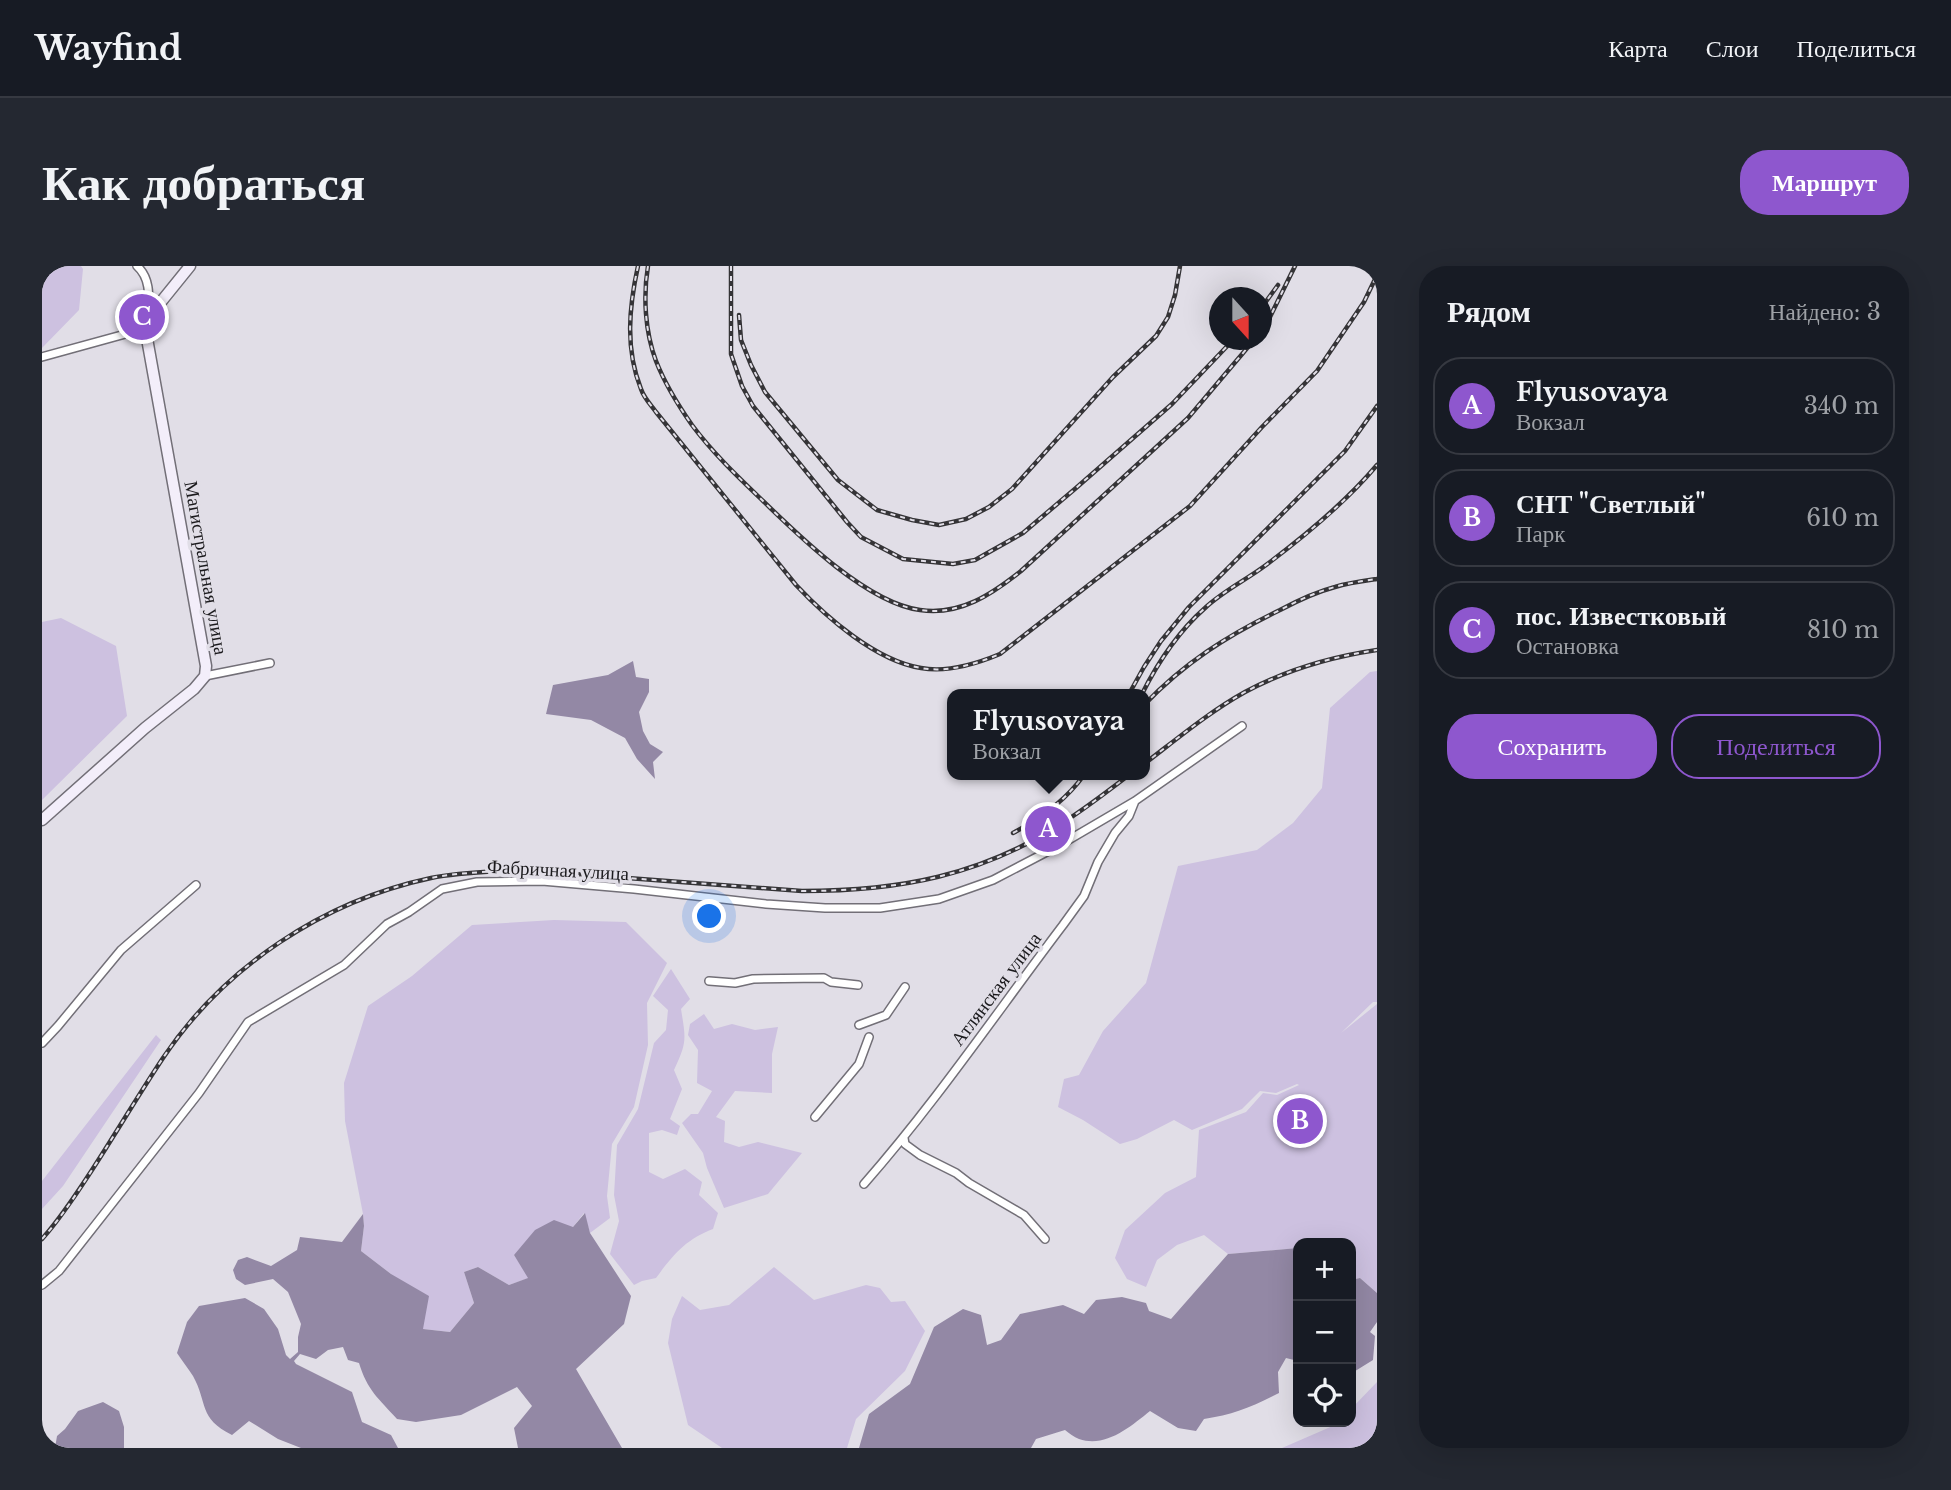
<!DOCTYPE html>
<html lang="ru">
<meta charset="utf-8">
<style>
:root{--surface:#171b24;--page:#242831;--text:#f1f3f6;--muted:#9ea1a6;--line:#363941;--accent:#8e57ce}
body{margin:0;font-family:"Libre Baskerville",serif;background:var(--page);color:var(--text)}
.controls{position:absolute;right:21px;bottom:21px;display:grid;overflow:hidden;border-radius:14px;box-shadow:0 7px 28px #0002}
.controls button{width:63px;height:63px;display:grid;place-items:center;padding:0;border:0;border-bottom:2px solid var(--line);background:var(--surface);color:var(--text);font:35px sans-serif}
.compass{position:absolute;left:1167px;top:21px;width:63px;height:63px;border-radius:50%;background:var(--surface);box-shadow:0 7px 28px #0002;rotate:159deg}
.you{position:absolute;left:668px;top:651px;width:24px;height:24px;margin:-18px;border:5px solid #fff;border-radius:50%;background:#1a73e8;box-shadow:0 0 0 10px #1a73e833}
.badge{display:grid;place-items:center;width:46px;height:46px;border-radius:50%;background:var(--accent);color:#fff;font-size:23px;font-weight:700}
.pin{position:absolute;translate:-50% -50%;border:4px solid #fff;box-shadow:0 2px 7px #0006}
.popup{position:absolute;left:905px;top:423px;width:203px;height:91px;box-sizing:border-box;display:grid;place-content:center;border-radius:14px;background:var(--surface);filter:drop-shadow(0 2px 5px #0005);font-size:23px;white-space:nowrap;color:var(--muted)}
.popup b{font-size:26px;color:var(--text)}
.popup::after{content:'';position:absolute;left:50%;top:100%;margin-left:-14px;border:14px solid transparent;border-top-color:var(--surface)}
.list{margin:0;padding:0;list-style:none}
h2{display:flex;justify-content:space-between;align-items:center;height:91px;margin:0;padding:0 28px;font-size:30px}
h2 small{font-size:23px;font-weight:400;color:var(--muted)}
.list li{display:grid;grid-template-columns:46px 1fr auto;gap:21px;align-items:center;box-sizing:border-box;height:98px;margin:0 14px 14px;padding:0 14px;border:2px solid var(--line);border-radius:28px}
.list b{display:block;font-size:26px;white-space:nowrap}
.list p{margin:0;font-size:23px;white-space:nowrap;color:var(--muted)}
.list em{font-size:23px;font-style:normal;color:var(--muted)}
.actions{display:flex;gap:14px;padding:21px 28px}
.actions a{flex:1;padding:16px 0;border:2px solid var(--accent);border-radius:28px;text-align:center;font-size:24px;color:var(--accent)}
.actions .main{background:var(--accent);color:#fff}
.icon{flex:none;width:38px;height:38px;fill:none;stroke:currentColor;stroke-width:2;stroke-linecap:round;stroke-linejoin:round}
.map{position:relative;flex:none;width:1335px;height:1182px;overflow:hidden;border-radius:28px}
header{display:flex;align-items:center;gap:42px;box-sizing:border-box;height:98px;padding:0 35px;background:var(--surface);border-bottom:2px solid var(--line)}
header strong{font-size:33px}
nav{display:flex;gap:38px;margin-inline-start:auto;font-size:24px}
.intro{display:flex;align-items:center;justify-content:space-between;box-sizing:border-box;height:168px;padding:0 42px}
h1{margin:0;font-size:49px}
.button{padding:18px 32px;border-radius:28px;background:var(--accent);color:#fff;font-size:24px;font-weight:700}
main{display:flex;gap:42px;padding:0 42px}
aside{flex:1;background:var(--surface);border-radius:28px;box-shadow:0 7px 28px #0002}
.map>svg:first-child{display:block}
</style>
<header>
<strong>Wayfind</strong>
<nav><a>Карта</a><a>Слои</a><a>Поделиться</a></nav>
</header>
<div class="intro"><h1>Как добраться</h1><a class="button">Маршрут</a></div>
<main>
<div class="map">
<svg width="1335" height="1182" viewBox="0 0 1335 1182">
<rect width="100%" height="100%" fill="#e1dee7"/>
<!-- green -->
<path fill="#cdc1e0" d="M0,0H39L41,3L37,44L0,82Z
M19,352L74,380L85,450L0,534V356Z
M1335,405V736H1331L1299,767L1335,738V1027L1318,1012L1309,1014V977H1256V982L1186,988L1162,969L1135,979L1115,994L1104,1021L1085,1013L1073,992L1083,964L1123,927L1154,911L1157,864L1204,846L1221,827L1235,829L1257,819L1255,818L1234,827L1218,825L1200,843L1150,864L1132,854L1095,873L1078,878L1041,854L1016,841L1022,813L1037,809L1061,765L1104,717L1136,600L1215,584L1251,557L1280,522L1288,442L1328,406Z
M512,654L584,656L625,697L605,737L606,779L592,841L570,878L565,930L568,952L548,967L542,947L531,961L472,989L487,1012L467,1019L436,1001L422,1006L432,1037L408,1066L381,1063L349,1008L319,985L322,960L321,948L303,855L302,817L326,740L370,710L430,659Z
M629,703L648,733L639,743C644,774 645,776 632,804L640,823L628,853L638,860L635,869L620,864L607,867V906L621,913L643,903L660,916L657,929L676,947L671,963C644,973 631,989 614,1012L600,1015L592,1019L568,988L577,955L572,929L575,879L596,843L612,777L624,764L626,744L611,730Z
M662,748L672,763L690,758L713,764L736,761L730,788V827L693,825L674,851L683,855L682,876L697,881L716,876L760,887L726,928L682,942L665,902L661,887L640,857L649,848H656L670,825L655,817L656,784L646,769L648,758Z
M114,769L119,774L21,920L0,943V915Z
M732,1001L772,1034L824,1019L838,1022L849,1036L863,1035L883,1065L863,1105L814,1153L805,1182H680L646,1159L626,1077L630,1053L640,1030L658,1044L687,1039Z
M1335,1116V1182H1240L1293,1159L1296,1156H1309V1143Z"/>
<!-- water -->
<path fill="#9388a5" d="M591,395L594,411L607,413V426L597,446L601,465L608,478L621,486L611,496L613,513L595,493L583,472L549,454L504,448L511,419L566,409Z
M543,947L548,967L589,1030L582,1058L534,1103L580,1182H476L472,1162L490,1140L475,1121L419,1149L374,1156L355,1153C337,1133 325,1124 317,1097L306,1094L301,1081L286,1084L274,1093L258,1088L252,1095L254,1098L310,1126L320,1156L349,1169L356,1182H259L236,1173L207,1155L190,1169C156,1152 166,1137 151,1110C146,1102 140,1095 135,1087L145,1056L157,1040L203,1032L222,1043L236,1063L244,1089L248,1093L256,1086V1071L259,1058L246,1026L231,1013L203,1019L194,1013L191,1004L196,994L205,991L229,1000L255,984L258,971L300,976L321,948L322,960L319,985L349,1008L387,1030L381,1063L408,1066L432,1037L422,1006L436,1001L467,1019L486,1012L472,989L493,964L512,954L531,961Z
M1256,982V1095L1244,1092L1236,1106L1237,1127C1212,1140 1191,1149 1162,1153L1154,1165L1136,1162L1108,1145C1088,1161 1064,1182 1037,1173C1032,1171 1027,1167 1023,1164L994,1173L989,1182H817L827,1148L868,1118L892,1061L921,1043L939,1049L945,1079L959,1074L978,1048L1021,1039L1042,1048L1054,1034L1080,1031L1104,1037L1107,1045L1129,1053L1186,988Z
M1318,1012L1335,1027V1056L1328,1066L1333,1070L1331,1094L1310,1107L1309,1014Z
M61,1136L77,1145L82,1161V1182H13L15,1170L23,1163L36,1145Z"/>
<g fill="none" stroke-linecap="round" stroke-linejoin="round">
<defs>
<path id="street" d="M0,91L87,67L106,57C106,37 111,14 95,0
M163,410L228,397
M667,715L693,717L711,713L782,712L789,716L816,719
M817,759L844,749L863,721
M0,777L16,760L79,684L154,619
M773,851L817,798L827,771
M862,872L863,878L878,889L914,907L927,917L982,949L1003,973
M822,918C894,836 955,746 1021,659L1042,630L1056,596L1073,567L1087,550L1093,535
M0,1019L17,1005L157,827L206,756L302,699L345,658L367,646L400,623L435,616L500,615L592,623L724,638L783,642H838L897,633L951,614L1018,579L1093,535L1200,460"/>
<path id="secondary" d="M0,554L103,462L152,423L163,410L164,400L104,67L110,47L148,0"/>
</defs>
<!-- street casing -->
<use href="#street" stroke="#726f77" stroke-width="10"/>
<!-- secondary casing -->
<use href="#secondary" stroke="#726f77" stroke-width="13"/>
<!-- street -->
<use href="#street" stroke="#fff" stroke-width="7"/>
<!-- secondary -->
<use href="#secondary" stroke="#f3eefa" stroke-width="10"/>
<defs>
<path id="rail" d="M596,0C587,41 583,83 599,123C602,132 609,139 614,146L754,319C784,351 834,395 879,402C905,407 934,398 958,388L1148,240L1220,161L1275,105L1322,36L1335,9
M606,0C601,30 603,66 614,95C623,118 636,139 650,159C670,186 695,210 719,233C757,270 825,337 878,344C918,350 950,328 979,305L1146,152L1212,74
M689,0V88L700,120L711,140L805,256L819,271L861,293L911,298L933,294L981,267L1034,222L1130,138L1191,74
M1220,41L1236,19
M697,49L699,74L709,99L723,126L796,214L835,244L870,254L897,259L924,253L947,241L970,223L1071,111L1114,70L1126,51L1133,29L1138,0
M1220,64L1226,55L1253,0
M1087,428L1102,401L1119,375L1147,341L1303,185L1335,140
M1100,428C1115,398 1137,365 1163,342C1181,325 1204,314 1224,299C1264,269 1303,237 1335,199
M1102,439C1142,397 1186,369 1238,344C1255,335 1274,326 1293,321C1306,317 1321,315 1335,313
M1102,498C1135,473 1167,446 1203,426C1244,404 1288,391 1335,384
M971,567C998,553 1024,534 1042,509
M0,973C19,952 35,927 50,904C74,867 97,828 121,792C182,701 281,635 389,612C418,606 449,606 479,604L760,625C857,625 939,610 1022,556C1044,542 1066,525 1087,509"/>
</defs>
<!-- rail casing -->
<use href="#rail" stroke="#353437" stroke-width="4.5"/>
<!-- rail -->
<use href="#rail" stroke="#e1dee7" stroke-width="2" stroke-dasharray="5" stroke-linecap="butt"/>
</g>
<g text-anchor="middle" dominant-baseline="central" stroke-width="7" stroke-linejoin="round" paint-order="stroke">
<!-- street labels -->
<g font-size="19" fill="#1b1a1d" stroke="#e1dee7">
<text transform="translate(164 302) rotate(80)">Магистральная улица</text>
<text transform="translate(516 604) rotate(3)">Фабричная улица</text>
<text transform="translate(954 723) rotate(-53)">Атлянская улица</text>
</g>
</g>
</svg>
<div class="controls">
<button>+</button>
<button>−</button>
<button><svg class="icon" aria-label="locate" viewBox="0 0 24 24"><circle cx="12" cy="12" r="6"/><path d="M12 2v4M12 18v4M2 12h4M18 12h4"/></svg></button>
</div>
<svg class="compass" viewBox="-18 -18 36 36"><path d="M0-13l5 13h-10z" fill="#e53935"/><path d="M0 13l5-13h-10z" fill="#9ea1a6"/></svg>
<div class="you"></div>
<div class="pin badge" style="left:1006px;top:563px">A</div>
<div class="popup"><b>Flyusovaya</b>Вокзал</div>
<div class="pin badge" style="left:1258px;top:855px">B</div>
<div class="pin badge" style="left:100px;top:51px">C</div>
</div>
<aside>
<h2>Рядом<small>Найдено: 3</small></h2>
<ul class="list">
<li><span class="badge">A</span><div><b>Flyusovaya</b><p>Вокзал</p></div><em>340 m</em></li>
<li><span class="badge">B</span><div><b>СНТ &quot;Светлый&quot;</b><p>Парк</p></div><em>610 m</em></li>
<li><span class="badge">C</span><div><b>пос. Известковый</b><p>Остановка</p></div><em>810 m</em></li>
</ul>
<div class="actions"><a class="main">Сохранить</a><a>Поделиться</a></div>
</aside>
</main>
